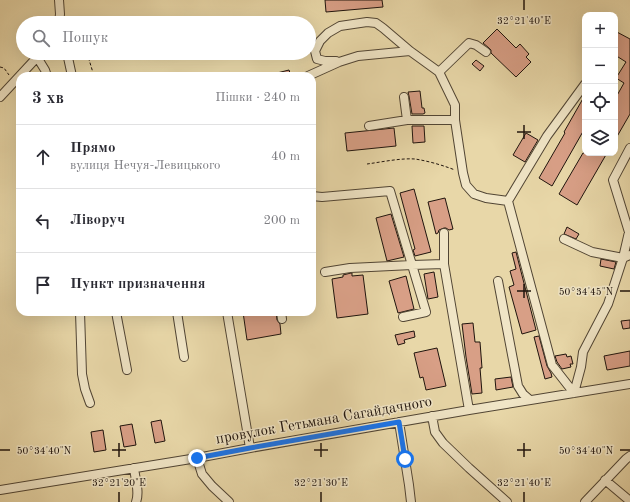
<!DOCTYPE html>
<html lang="uk">
<meta charset="utf-8">
<style>
:root{--surface:#fff;--page:#f2f2f3;--text:#2b2b33;--muted:#7c7c81;--line:#e1e1e2}
body{margin:0;font-family:"Old Standard TT",serif;background:var(--page);color:var(--text)}
.controls{position:absolute;right:12px;top:12px;display:grid;overflow:hidden;border-radius:8px;box-shadow:0 4px 16px #0002}
.controls button{width:36px;height:36px;display:grid;place-items:center;padding:0;border:0;border-bottom:1px solid var(--line);background:var(--surface);color:var(--text);font:20px sans-serif}
.stop{position:absolute;width:12px;height:12px;margin:-9px;border:3px solid #1a73e8;border-radius:50%;background:#fff}
.stop.end{background:#1a73e8;border-color:#fff;box-shadow:0 1px 4px #0008}
.list{margin:0;padding:0;list-style:none}
h2{display:flex;justify-content:space-between;align-items:center;height:52px;margin:0;padding:0 16px;font-size:17px}
h2 small{font-size:13px;font-weight:400;color:var(--muted)}
.list li{display:grid;grid-template-columns:26px 1fr auto;gap:12px;align-items:center;box-sizing:border-box;height:64px;padding:0 16px;border-top:1px solid var(--line)}
.list b{display:block;font-size:15px;white-space:nowrap}
.list p{margin:0;font-size:13px;white-space:nowrap;color:var(--muted)}
.list em{font-size:13px;font-style:normal;color:var(--muted)}
.icon{flex:none;width:22px;height:22px;fill:none;stroke:currentColor;stroke-width:2;stroke-linecap:round;stroke-linejoin:round}
.map{position:relative;flex:none;width:630px;height:502px;overflow:hidden}
.search{position:absolute;background:var(--surface);box-shadow:0 4px 16px #0002;left:16px;top:16px;width:300px;height:44px;display:flex;align-items:center;gap:10px;box-sizing:border-box;padding:0 14px;border-radius:22px;color:var(--muted);font-size:15px}
.panel{position:absolute;background:var(--surface);box-shadow:0 4px 16px #0002;left:16px;top:72px;width:300px;height:244px;border-radius:12px}
.map>svg:first-child{display:block}
</style>
<div class="map">
<svg width="630" height="502" viewBox="0 0 630 502">
<rect width="100%" height="100%" fill="#e8d7a8"/>
<filter id="stains"><feTurbulence type="fractalNoise" baseFrequency=".005" numOctaves="4"/><feColorMatrix values="0 0 0 0 .2 0 0 0 0 .09 0 0 0 0 .02 0 0 0 .5 -.17"/></filter>
<radialGradient id="worn" r=".72"><stop offset=".6" stop-color="#630" stop-opacity="0"/><stop offset="1" stop-color="#630" stop-opacity=".3"/></radialGradient>
<!-- building -->
<path fill="#d89f86" stroke="#1f140d" d="M325,0H382L383,7L326,12Z
M497,29L516,48L520,44L529,54L526,57L531,62L516,77L491,53V50L489,48L483,43Z
M615,31L630,39V114L615,140V99L624,83L616,78L626,62L615,55Z
M476,60L484,66L480,71L472,64Z
M289,70L291,76H273V74Z
M420,91L422,108H424L425,113L423,114H412L409,96L408,92Z
M585,95V128L552,186L539,178L565,133L564,132Z
M412,126H424L425,142L413,143Z
M394,128L396,146L347,151L345,133Z
M526,133L538,140L525,162L513,155Z
M583,153H607L577,205L559,194Z
M414,189L431,252L415,256L413,250L415,249L400,193Z
M445,198L453,229L449,230L446,228H444L439,230L438,233L436,234L428,202Z
M391,214L404,257L387,261L376,218Z
M567,227L579,234L576,239L564,234Z
M516,252L536,330L522,334L509,287L514,285L510,271L516,269L512,253Z
M601,259L616,262L614,269L600,266Z
M434,272L438,297L428,299L424,274Z
M351,273H352V276L363,275L368,314L337,318L332,279L343,277V275Z
M406,276L414,309L398,313L389,281Z
M243,312H276L277,320L280,324L281,334L247,340Z
M630,320V328L623,329L621,321Z
M473,323L475,342H480L482,368H480L482,393L472,394L466,357L462,324Z
M414,331L415,337L404,340L405,343L398,345L395,335Z
M539,336L547,366L551,373L552,377L545,379L534,337Z
M437,348L446,386L426,390L423,377L420,378L414,353Z
M630,351V366L607,370L604,356Z
M566,354L567,357L571,356L573,364H570L571,367L562,369L557,362L555,356Z
M511,377L513,387L496,390L495,379Z
M161,420L165,441L155,443L151,422Z
M132,424L136,445L124,447L120,426Z
M103,430L106,450L94,452L91,432Z"/>
<g fill="none" stroke-linecap="round" stroke-linejoin="round">
<defs>
<path id="minor" d="M59,0L60,14L59,23
M67,53L72,76
M37,57L45,70L47,76
M336,61H325L317,59L315,51L320,41L328,33L340,26L367,22L376,23L383,28L410,51
M439,72L469,43L476,45L486,52
M308,76L339,62L358,56L410,51L439,72L455,105V120L463,173L466,185L474,194L486,198L508,201
M0,97L41,53
M404,97L407,120
M369,126L407,120H455
M312,196L322,197L390,191L412,265L444,264
M444,233V264L469,410
M564,239L592,252L623,258L630,255
M325,272L350,268L412,265L426,312L403,317
M498,281L518,386L523,394L530,400
M80,312L82,374L85,389L90,403
M116,312L127,370
M177,312L184,357
M227,312L250,448
M281,312L282,319
M574,393L552,365L508,201L547,136L585,84
M574,393L581,367L583,352L608,304L623,258L629,232L613,180L630,148
M432,416L435,432L443,443L469,468L507,502
M399,422L409,485L411,502
M197,458L202,474L212,486L229,502
M134,468C135,478 140,492 136,502
M605,480L630,501
M0,490L197,458L250,448L469,410L630,384
M585,502L626,459L630,456"/>
</defs>
<!-- minor casing -->
<use href="#minor" stroke="#514534" stroke-width="10"/>
<!-- path -->
<path stroke="#1f140d" stroke-width="1" stroke-dasharray="3 2" stroke-linecap="butt" d="M87,53L94,76
M0,67L4,68L9,75
M367,164C382,162 400,158 415,159C428,161 442,165 455,170"/>
<!-- minor -->
<use href="#minor" stroke="#f0e5c6" stroke-width="8"/>
</g>
<g fill="none" stroke-linecap="round" stroke-linejoin="round">
<!-- route -->
<path stroke="#1a73e8" stroke-width="5" d="M197,458L250,448L399,422L405,459"/>
</g>
<!-- ticks -->
<path fill="none" stroke="#1f140d" stroke-width="1.5" d="M524,0V10M524,125V139M517,132H531M524,284V298M517,291H531M620,291H630M119,443V457M321,443V457M524,443V457M0,450H10M112,450H126M314,450H328M517,450H531M620,450H630M119,492V502M321,492V502M524,492V502"/>
<g text-anchor="middle" dominant-baseline="central" stroke-width="3" stroke-linejoin="round" paint-order="stroke">
<!-- street labels -->
<g font-size="15" fill="#1f140d" stroke="#f0e5c6">
<text transform="translate(324 421) rotate(-10)">провулок Гетьмана Сагайдачного</text>
</g>
</g>
<g font-size="10" text-anchor="middle" fill="#1f140d" stroke="#f0e5c6" stroke-width="3" stroke-linejoin="round" paint-order="stroke">
<text x="524" y="24">32°21'40"E</text>
<text x="586" y="295">50°34'45"N</text>
<text x="44" y="454">50°34'40"N</text>
<text x="586" y="454">50°34'40"N</text>
<text x="119" y="486">32°21'20"E</text>
<text x="321" y="486">32°21'30"E</text>
<text x="524" y="486">32°21'40"E</text>
</g>
<rect width="100%" height="100%" filter="url(#stains)"/>
<rect width="100%" height="100%" fill="url(#worn)"/>
</svg>
<div class="controls">
<button>+</button>
<button>−</button>
<button><svg class="icon" aria-label="locate" viewBox="0 0 24 24"><circle cx="12" cy="12" r="6"/><path d="M12 2v4M12 18v4M2 12h4M18 12h4"/></svg></button>
<button><svg class="icon" aria-label="layers" viewBox="0 0 24 24"><path d="M12 4l9 5-9 5-9-5zM3 14l9 5 9-5"/></svg></button>
</div>
<div class="stop" style="left:405px;top:459px"></div>
<div class="stop end" style="left:197px;top:458px"></div>
<div class="search"><svg class="icon" aria-label="search" viewBox="0 0 24 24"><circle cx="10" cy="10" r="6"/><path d="M15 15l6 6"/></svg>Пошук</div>
<section class="panel">
<h2>3 хв<small>Пішки · 240 m</small></h2>
<ul class="list">
<li><svg class="icon" aria-label="ahead" viewBox="0 0 24 24"><path d="M12 20V5M6 11l6-6 6 6"/></svg><div><b>Прямо</b><p>вулиця Нечуя-Левицького</p></div><em>40 m</em></li>
<li><svg class="icon" aria-label="left" viewBox="0 0 24 24"><path d="M17 20v-9H6M10 6l-5 5 5 5"/></svg><div><b>Ліворуч</b></div><em>200 m</em></li>
<li><svg class="icon" aria-label="arrive" viewBox="0 0 24 24"><path d="M6 21V4h12l-3 4 3 4H6"/></svg><div><b>Пункт призначення</b></div></li>
</ul>
</section>
</div>
